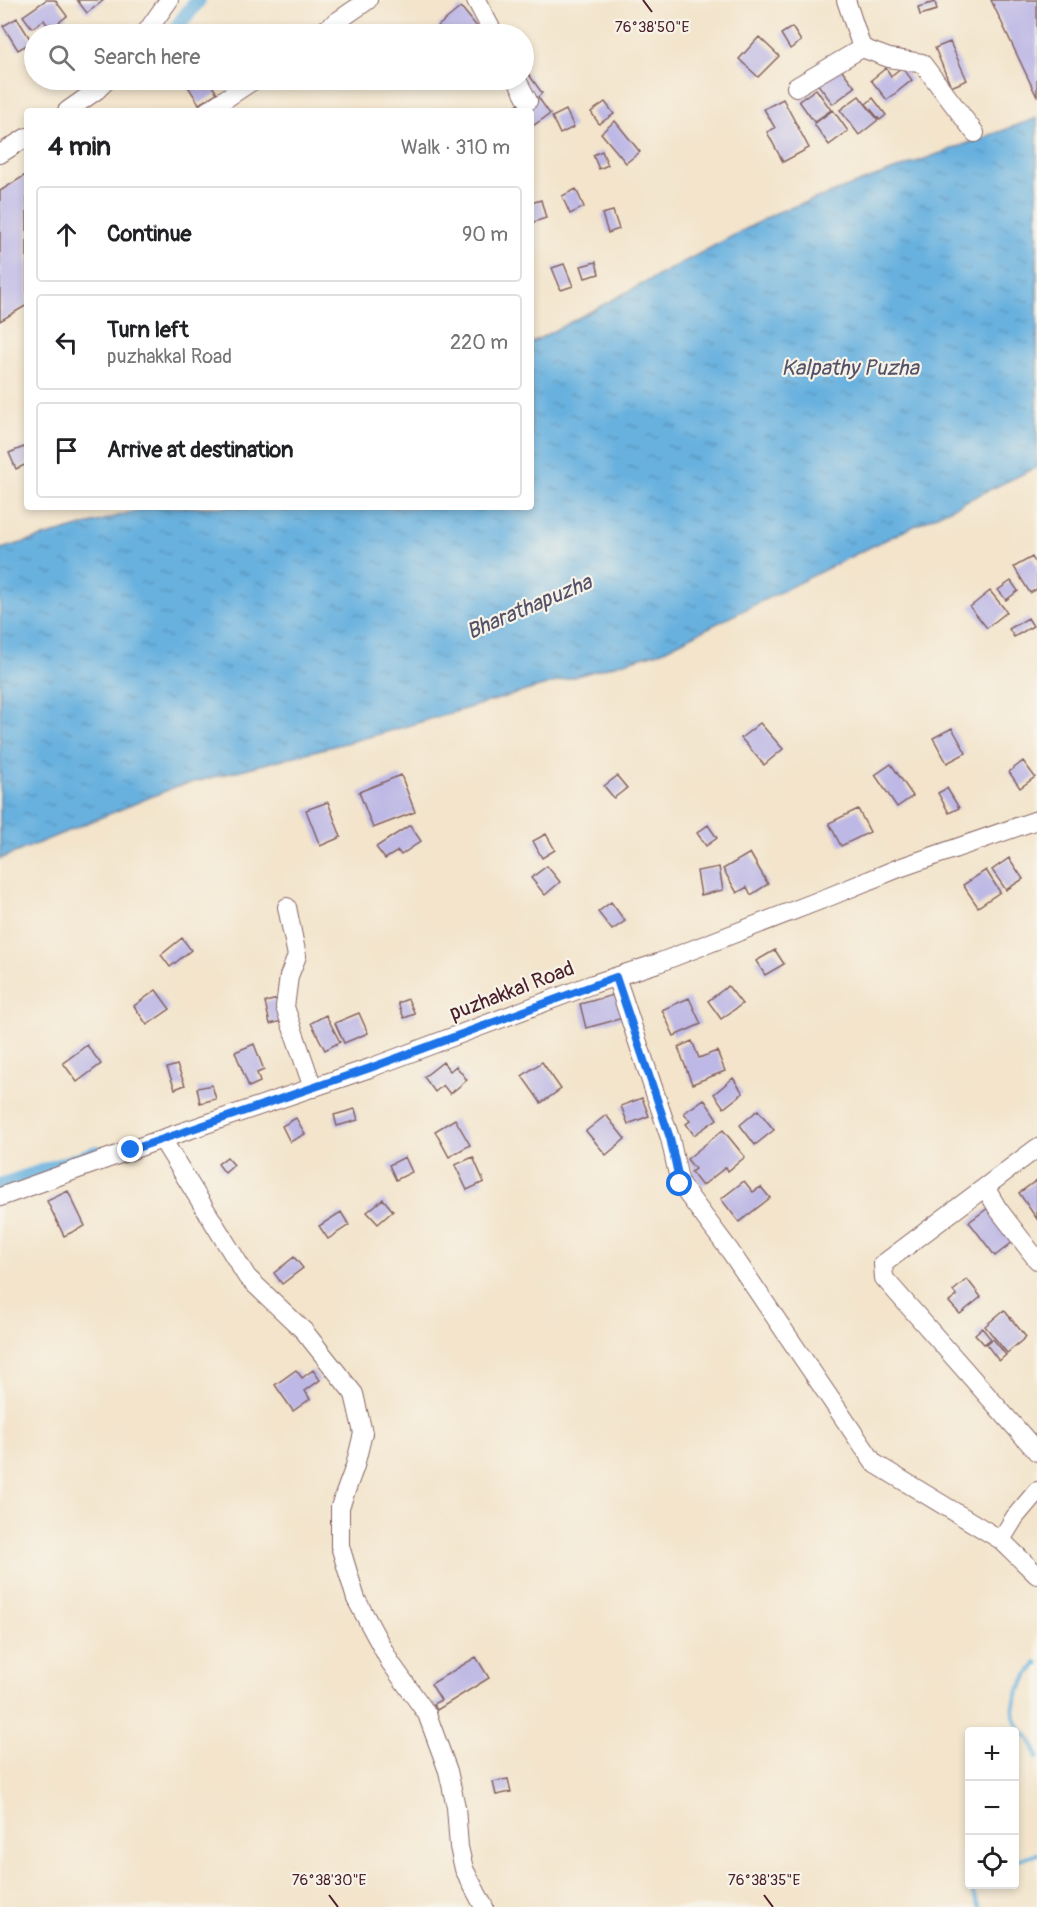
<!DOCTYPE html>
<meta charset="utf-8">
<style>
:root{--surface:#fff;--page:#f2f2f2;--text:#202124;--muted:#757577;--line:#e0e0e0}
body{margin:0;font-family:Pangolin,sans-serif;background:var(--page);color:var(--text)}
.controls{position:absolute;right:18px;bottom:18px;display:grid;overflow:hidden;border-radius:6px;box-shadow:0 3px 9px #0003}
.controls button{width:54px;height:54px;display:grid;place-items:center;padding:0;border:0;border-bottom:2px solid var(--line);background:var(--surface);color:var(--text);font:30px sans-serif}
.stop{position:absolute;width:18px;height:18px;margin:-14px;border:4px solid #1a73e8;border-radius:50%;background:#fff}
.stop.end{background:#1a73e8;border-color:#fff;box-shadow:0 2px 6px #0008}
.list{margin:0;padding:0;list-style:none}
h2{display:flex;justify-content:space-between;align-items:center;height:78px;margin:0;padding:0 24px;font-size:26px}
h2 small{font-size:20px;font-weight:400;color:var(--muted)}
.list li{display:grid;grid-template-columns:39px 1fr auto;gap:18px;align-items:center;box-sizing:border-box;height:96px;margin:0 12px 12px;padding:0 12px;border:2px solid var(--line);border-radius:6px}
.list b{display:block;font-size:22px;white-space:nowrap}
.list p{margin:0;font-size:20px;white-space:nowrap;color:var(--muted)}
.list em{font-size:20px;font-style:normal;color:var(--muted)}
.icon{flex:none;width:33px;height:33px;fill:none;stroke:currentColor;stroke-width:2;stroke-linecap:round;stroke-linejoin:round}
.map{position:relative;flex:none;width:1037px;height:1907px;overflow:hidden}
.search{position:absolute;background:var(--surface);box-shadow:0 3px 9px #0003;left:24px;top:24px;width:510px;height:66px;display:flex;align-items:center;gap:15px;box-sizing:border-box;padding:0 21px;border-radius:33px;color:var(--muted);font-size:22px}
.panel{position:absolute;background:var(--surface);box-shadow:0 3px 9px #0003;left:24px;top:108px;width:510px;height:402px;border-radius:6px}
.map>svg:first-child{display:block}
</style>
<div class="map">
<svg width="1037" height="1907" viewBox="0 0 1037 1907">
<defs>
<pattern id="water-ripples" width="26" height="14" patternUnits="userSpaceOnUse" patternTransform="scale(1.5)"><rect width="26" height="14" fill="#67b1df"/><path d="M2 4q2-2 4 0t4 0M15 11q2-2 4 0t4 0" fill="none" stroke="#578fb5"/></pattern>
</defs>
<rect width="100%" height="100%" fill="#f7f3e8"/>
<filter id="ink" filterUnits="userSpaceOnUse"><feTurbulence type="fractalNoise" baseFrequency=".0167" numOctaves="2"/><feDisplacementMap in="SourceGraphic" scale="12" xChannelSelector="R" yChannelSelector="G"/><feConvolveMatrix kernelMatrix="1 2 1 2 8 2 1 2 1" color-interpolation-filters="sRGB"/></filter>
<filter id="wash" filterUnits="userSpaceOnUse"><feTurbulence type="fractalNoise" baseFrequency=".008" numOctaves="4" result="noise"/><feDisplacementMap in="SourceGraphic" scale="24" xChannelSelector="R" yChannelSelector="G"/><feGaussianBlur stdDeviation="1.35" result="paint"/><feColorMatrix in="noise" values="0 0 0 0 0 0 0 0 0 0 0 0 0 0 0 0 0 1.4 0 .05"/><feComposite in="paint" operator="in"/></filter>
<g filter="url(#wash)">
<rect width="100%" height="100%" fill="#f3e4cb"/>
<!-- water -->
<path fill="url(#water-ripples)" stroke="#586885" stroke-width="1.5" d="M1037,118V467L856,554L662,651L376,735L175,787L0,859V549L150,507H531V343L776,213Z"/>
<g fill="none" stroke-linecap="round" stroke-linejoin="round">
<!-- stream -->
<path stroke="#67b1df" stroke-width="4.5" d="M1037,1663C1023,1681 1003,1708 1021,1730C1024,1733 1029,1736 1031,1740C1034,1745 1035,1752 1037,1757
M1014,1861L1037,1854
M978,1884L973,1888V1894L980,1907"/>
<!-- canal -->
<path stroke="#67b1df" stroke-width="16" d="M172,34L198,0
M0,1186L97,1153"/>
</g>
<g id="blocks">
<!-- building -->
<path fill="#bdb8e5" d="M46,0H55L67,16L50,29L44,20L32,28L23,16Z
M77,0H104L87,13Z
M991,0H1037V97Z
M935,2L937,10L920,15L918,7Z
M461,7L483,34H445L438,26Z
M17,18L32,42L18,50L3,26Z
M792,27L801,41L790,49L781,34Z
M759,37L779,56L758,77L739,59Z
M950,42L967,80L951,87L935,48Z
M838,65L855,87L833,104L816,82Z
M902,67L912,80L887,100L871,80L886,68L891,76Z
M527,72L542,93L538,97L550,114L531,127V111H515L513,108L522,102L506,80H524V74Z
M184,80H208L217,93L199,104Z
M816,89L831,110L814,122L799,101Z
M859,96L878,120L859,135L840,110Z
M873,98L886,115L880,120L866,104Z
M783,99L809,148L783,162L767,132L775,128L764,109Z
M605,102L614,114L599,124L591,112Z
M566,110L574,127L560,134L552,117Z
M833,110L848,131L829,145L814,124Z
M615,121L640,152L626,163L601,133Z
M602,151L608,165L599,169L593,155Z
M27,174V305L0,321V191Z
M576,189L584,207L570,214L562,196Z
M541,200L546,218L531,223V203Z
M613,211L619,229L608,233L602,214Z
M596,262L599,274L585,278L581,266Z
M564,264L573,286L561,290L552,268Z
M24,447L27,453V464L16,469L9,453Z
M1032,557L1037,566V589L1030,593L1014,567Z
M1011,581L1018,591L1006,600L998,590Z
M990,591L1007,612L987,628L970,607Z
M1028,618L1033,626L1014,637L1009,629Z
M760,723L783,749L764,765L741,738Z
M952,728L966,753L947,763L933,738Z
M1023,761L1035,777L1020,788L1009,772Z
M891,764L913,796L897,807L875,775Z
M401,775L415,812L373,828L359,792Z
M617,776L627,788L614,798L604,786Z
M947,788L959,808L949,813L938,793Z
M328,802L341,837L320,846L306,810Z
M858,809L870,832L841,846L829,823Z
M410,825L421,841L401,855L398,851L385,859L376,847Z
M708,825L717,838L706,846L697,833Z
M546,834L555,850L542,858L533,841Z
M750,853L768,884L751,895L747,887L737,893L723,869Z
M1009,858L1023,879L1006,890L992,870Z
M547,866L560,882L545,895L531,878Z
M719,867L723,890L701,895L697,871Z
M986,870L1000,892L978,907L963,885Z
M611,902L625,921L612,930L598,912Z
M182,938L191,950L170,967L161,955Z
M775,950L784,964L765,975L756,961Z
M728,986L742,1004L721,1019L708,1001Z
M156,990L170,1009L147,1025L134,1006Z
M628,991L627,1017L586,1028L580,1004Z
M282,998L286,1020L270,1024L265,1002Z
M689,998L701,1024L674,1036L662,1010Z
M408,999L415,1014L404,1018L398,1003Z
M359,1013L368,1033L344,1043L335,1023Z
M326,1015L340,1042L325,1050L311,1023Z
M692,1041L699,1058L717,1051L725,1071L692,1084L678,1047Z
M254,1044L264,1070L257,1073L260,1082L249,1087L235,1052Z
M87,1045L101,1064L77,1082L63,1063Z
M443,1062L450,1071L456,1066L467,1080L450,1094L443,1085L435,1092L424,1077Z
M542,1062L561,1089L541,1103L522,1076Z
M177,1065L185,1085L175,1089L167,1068Z
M733,1078L743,1093L724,1108L714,1094Z
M212,1085L216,1099L200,1103L197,1088Z
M642,1098L649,1116L628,1124L621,1106Z
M704,1099L717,1119L694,1135L686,1124L690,1121L684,1113Z
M355,1109L358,1120L337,1126L334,1115Z
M758,1110L774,1130L755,1145L740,1125Z
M606,1115L625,1139L606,1155L586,1131Z
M296,1118L305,1134L290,1142L282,1126Z
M455,1119L470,1145L449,1157L435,1131Z
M723,1130L745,1157L728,1171L726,1167L702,1186L691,1172L695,1169L687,1159Z
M227,1157L234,1165L225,1173L218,1164Z
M405,1157L412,1172L396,1180L389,1165Z
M473,1157L484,1182L467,1190L455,1165Z
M1037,1180V1219L1019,1193Z
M744,1181L753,1192L761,1187L770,1198L739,1222L721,1199Z
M68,1191L85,1226L64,1236L47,1201Z
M383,1199L393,1211L378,1224L367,1212Z
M988,1208L1014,1241L995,1256L969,1222Z
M341,1212L349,1225L328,1239L319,1226Z
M294,1257L303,1268L282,1284L274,1273Z
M967,1279L981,1297L960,1314L949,1302L957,1296L953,1291Z
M1004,1310L1026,1337L1007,1353L985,1326Z
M982,1328L991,1339L984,1344L975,1334Z
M993,1339L1006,1355L999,1361L986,1344Z
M296,1370L302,1378L313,1370L320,1380L305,1391L310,1399L293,1411L275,1385Z
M476,1657L489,1678L437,1710L433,1704L441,1700L431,1684Z
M508,1779L511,1792L496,1795L493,1782Z"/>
</g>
</g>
<g filter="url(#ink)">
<use href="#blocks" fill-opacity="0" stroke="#856463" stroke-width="1.5"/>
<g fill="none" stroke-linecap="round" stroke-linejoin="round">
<defs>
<path id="street" d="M476,0L494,34
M846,0L862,48L889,58L922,63L975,133
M145,34L169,0
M319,34L368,0
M517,80L528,101
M796,87L862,48
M67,111L97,90L107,80
M207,111L254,80
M0,154L27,137
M287,907L297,956L289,976L285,1007L313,1088
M616,977L670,1138L680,1184L730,1251L874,1463L1001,1540
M162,1139L247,1277L304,1331L354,1394L363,1433L355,1466L340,1507V1546L356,1599L390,1662L427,1714L448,1771L456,1807L459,1847L464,1869L484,1907
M1037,1148L883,1264L884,1278L1037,1452
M985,1187L998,1209L1037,1260
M0,1197L162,1139L370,1068L593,984L658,963L831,896L899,868L1037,820
M1037,1491L1015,1517L1001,1540L1037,1575"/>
</defs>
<!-- street casing -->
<use href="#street" stroke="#856463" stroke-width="20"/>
<!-- street -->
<use href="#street" stroke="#fff" stroke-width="18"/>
</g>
</g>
<g fill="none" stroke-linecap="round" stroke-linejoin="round" filter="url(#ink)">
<!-- route -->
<path stroke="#1a73e8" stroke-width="8" d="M131,1150L370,1068L616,977L670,1138L680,1184"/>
</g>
<!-- ticks -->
<path fill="none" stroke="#4a1f2b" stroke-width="2" d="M643,0L652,12M329,1895L338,1907M764,1895L773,1907"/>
<g text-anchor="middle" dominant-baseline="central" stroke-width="4.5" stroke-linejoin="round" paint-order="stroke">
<!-- street labels -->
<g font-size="21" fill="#4a1f2b" stroke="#f7f3e8">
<text transform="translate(512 991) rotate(-21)">puzhakkal Road</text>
</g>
<!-- water labels -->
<g font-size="22" font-style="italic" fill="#54526a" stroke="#f7f3e8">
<text x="850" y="368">Kalpathy Puzha</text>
<text transform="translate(529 607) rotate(-23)">Bharathapuzha</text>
</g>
</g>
<g font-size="15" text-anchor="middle" fill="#4a1f2b" stroke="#f7f3e8" stroke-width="4.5" stroke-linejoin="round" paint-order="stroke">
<text x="652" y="32">76°38'50"E</text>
<text x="329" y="1885">76°38'30"E</text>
<text x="764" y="1885">76°38'35"E</text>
</g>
</svg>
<div class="controls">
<button>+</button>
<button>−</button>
<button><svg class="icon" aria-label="locate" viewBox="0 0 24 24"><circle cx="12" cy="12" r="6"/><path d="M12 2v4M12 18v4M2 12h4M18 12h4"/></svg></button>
</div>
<div class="stop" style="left:680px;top:1184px"></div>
<div class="stop end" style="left:131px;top:1150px"></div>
<div class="search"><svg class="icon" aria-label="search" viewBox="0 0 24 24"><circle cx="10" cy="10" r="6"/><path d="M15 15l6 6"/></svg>Search here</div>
<section class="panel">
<h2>4 min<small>Walk · 310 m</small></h2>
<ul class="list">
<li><svg class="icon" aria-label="ahead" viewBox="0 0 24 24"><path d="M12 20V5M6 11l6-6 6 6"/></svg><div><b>Continue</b></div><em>90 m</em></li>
<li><svg class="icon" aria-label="left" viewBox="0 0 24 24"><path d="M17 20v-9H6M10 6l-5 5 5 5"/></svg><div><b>Turn left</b><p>puzhakkal Road</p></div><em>220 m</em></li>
<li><svg class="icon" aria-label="arrive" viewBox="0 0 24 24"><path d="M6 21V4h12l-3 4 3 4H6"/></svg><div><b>Arrive at destination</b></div></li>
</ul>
</section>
</div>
